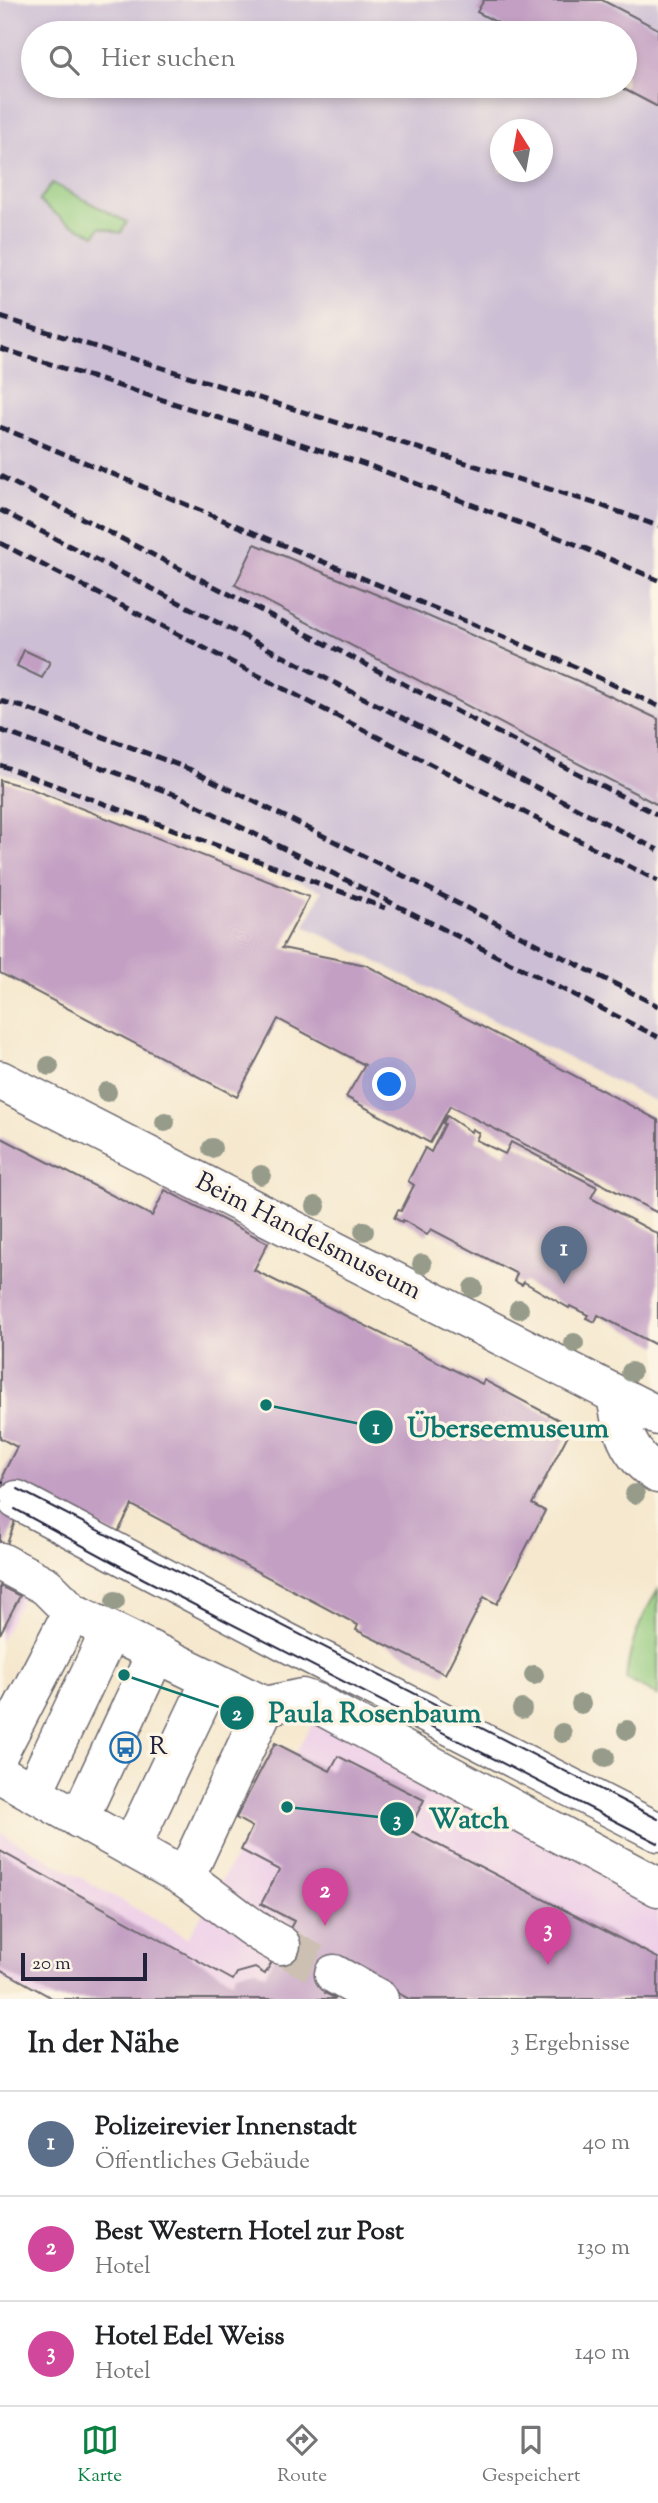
<!DOCTYPE html>
<html lang="de">
<meta charset="utf-8">
<style>
:root{--surface:#fff;--page:#f2f2f2;--text:#202124;--muted:#757577;--line:#e0e0e0;--accent:#0b8043}
body{margin:0;font-family:"Sorts Mill Goudy",serif;background:var(--page);color:var(--text)}
.compass{position:absolute;left:490px;top:119px;width:63px;height:63px;border-radius:50%;background:var(--surface);box-shadow:0 4px 10px #0003;rotate:349deg}
.scale{position:absolute;left:21px;bottom:18px;width:126px;box-sizing:border-box;padding-left:7px;border:4px solid #22223b;border-top:0;font-size:19px;line-height:24px;white-space:nowrap;color:#22223b;-webkit-text-stroke:5px #fcf5e5;paint-order:stroke}
.you{position:absolute;left:390px;top:1085px;width:24px;height:24px;margin:-18px;border:5px solid #fff;border-radius:50%;background:#1a73e8;box-shadow:0 0 0 10px #1a73e833}
.badge{display:grid;place-items:center;width:46px;height:46px;border-radius:50%;background:var(--accent);color:#fff;font-size:23px;font-weight:700}
.pin{position:absolute;translate:-50% -58px;filter:drop-shadow(0 2px 4px #0008)}
.pin::after{content:'';position:absolute;top:37px;width:24px;height:21px;background:inherit;clip-path:polygon(0 0,100% 0,50% 100%)}
.list{margin:0;padding:0;list-style:none}
h2{display:flex;justify-content:space-between;align-items:center;height:91px;margin:0;padding:0 28px;font-size:30px}
h2 small{font-size:23px;font-weight:400;color:var(--muted)}
.list li{display:grid;grid-template-columns:46px 1fr auto;gap:21px;align-items:center;box-sizing:border-box;height:105px;padding:0 28px;border-top:2px solid var(--line)}
.list b{display:block;font-size:26px;white-space:nowrap}
.list p{margin:0;font-size:23px;white-space:nowrap;color:var(--muted)}
.list em{font-size:23px;font-style:normal;color:var(--muted)}
.icon{flex:none;width:38px;height:38px;fill:none;stroke:currentColor;stroke-width:2;stroke-linecap:round;stroke-linejoin:round}
.map{position:relative;flex:none;width:658px;height:1999px;overflow:hidden}
.search{position:absolute;background:var(--surface);box-shadow:0 4px 10px #0003;left:21px;right:21px;top:21px;height:77px;display:flex;align-items:center;gap:18px;box-sizing:border-box;padding:0 24px;border-radius:38px;color:var(--muted);font-size:26px}
.sheet{height:406px;background:var(--surface)}
nav{display:flex;justify-content:space-around;align-items:center;box-sizing:border-box;height:98px;border-top:2px solid var(--line);background:var(--surface);font-size:19px;color:var(--muted)}
nav a{display:grid;justify-items:center;gap:4px}
nav .on{color:var(--accent)}
.map>svg:first-child{display:block}
</style>
<div class="map">
<svg width="658" height="1999" viewBox="0 0 658 1999">
<rect width="100%" height="100%" fill="#fcf5e5"/>
<filter id="ink" filterUnits="userSpaceOnUse"><feTurbulence type="fractalNoise" baseFrequency=".0143" numOctaves="2"/><feDisplacementMap in="SourceGraphic" scale="14" xChannelSelector="R" yChannelSelector="G"/><feConvolveMatrix kernelMatrix="1 2 1 2 8 2 1 2 1" color-interpolation-filters="sRGB"/></filter>
<filter id="wash" filterUnits="userSpaceOnUse"><feTurbulence type="fractalNoise" baseFrequency=".00686" numOctaves="4" result="noise"/><feDisplacementMap in="SourceGraphic" scale="28" xChannelSelector="R" yChannelSelector="G"/><feGaussianBlur stdDeviation="1.57" result="paint"/><feColorMatrix in="noise" values="0 0 0 0 0 0 0 0 0 0 0 0 0 0 0 0 0 1.4 0 .05"/><feComposite in="paint" operator="in"/></filter>
<g filter="url(#wash)">
<rect width="100%" height="100%" fill="#f5e8ce"/>
<!-- built -->
<path fill="#eed0e8" d="M0,1577L26,1591L0,1642Z
M317,1716L658,1901V1999H38L0,1978V1832L188,1938Z"/>
<!-- industrial -->
<path fill="#ccbed4" fill-rule="evenodd" d="M0,0H658V1103L305,926L322,891L0,772ZM33,33H625V86H33ZM500,130H542V172H500Z"/>
<!-- green -->
<path fill="#91c97c" stroke="#5a765c" stroke-width="2" d="M52,183L127,222L121,233L100,227L95,235L65,221L39,201Z
M658,1590V1696L626,1679C629,1646 640,1618 658,1590Z"/>
<g id="blocks">
<!-- building -->
<path fill="#c29fc3" d="M484,0H602L658,29V107L618,86H625V33H517L477,12Z
M255,544L409,608L578,681L658,719V805L235,585Z
M24,650L50,662L42,678L17,666Z
M0,780L29,788L309,897L282,948L366,965L658,1120V1213L450,1106L430,1143L346,1097L365,1065L278,1019L237,1097L0,973Z
M447,1116L471,1132L472,1129L479,1133L476,1140L505,1154L511,1142L597,1187L591,1198L658,1234V1346L598,1315L595,1322L586,1318L588,1315L570,1306L569,1308L524,1282L522,1285L514,1281L517,1274L431,1229L427,1235L403,1220L402,1222L394,1218L398,1210L401,1211L414,1185L408,1181L425,1148L431,1152L445,1124L443,1123Z
M0,1137L152,1216L165,1190L268,1243L254,1270L482,1384L484,1380L572,1427L532,1504L545,1511L497,1604L484,1597L445,1674L356,1630L358,1625L132,1505L116,1536L18,1486L14,1524L0,1564V1514L4,1472L17,1447L0,1438Z
M0,1586L20,1596L0,1634Z
M275,1743L330,1771L338,1756L424,1800L409,1830L658,1958V1999H409L341,1962L325,1993L336,1999H54L0,1969V1851L233,1980L237,1973L255,1968L265,1974L294,1921L261,1904L279,1870L241,1850L252,1827L236,1818Z"/>
</g>
</g>
<g filter="url(#ink)">
<use href="#blocks" fill-opacity="0" stroke="#6c676e" stroke-width="2"/>
<g fill="none" stroke-linecap="round" stroke-linejoin="round">
<!-- minor-tunnel -->
<path stroke="#cbc0b1" stroke-width="38" stroke-dasharray="38 19" stroke-linecap="butt" d="M281,1945L334,1974"/>
<defs>
<path id="minor" d="M0,1080L658,1416
M616,1395C621,1429 627,1455 658,1474
M17,1500L286,1642L658,1832
M1,1562L46,1586L72,1612L265,1706L302,1698L316,1703L658,1887
M0,1751L72,1612
M0,1774L185,1878C218,1900 246,1927 281,1945
M33,1793L110,1631
M79,1819L156,1653
M131,1848L211,1680
M185,1878L265,1706
M334,1974L379,1999"/>
</defs>
<!-- minor casing -->
<use href="#minor" stroke="#6c676e" stroke-width="41"/>
<!-- minor -->
<use href="#minor" stroke="#fff" stroke-width="38"/>
<!-- tram -->
<path stroke="#22223b" stroke-width="2" d="M0,1480L3,1482
M18,1489L658,1819
M0,1501L1,1502
M15,1509L144,1579L658,1843"/>
<!-- rail -->
<path stroke="#22223b" stroke-width="5" stroke-dasharray="10 5" stroke-linecap="butt" d="M0,317L597,504L658,526
M0,348L373,467L575,544L658,580
M0,427L578,668L658,706
M0,476L658,815
M0,510L658,850
M0,543L658,881
M0,701L23,707L189,769L412,880L658,1006
M0,730L179,796L658,1037
M0,765L385,908"/>
</g>
<!-- trees -->
<g fill="#969b8a">
<circle cx="49" cy="1066" r="10"/>
<circle cx="107" cy="1092" r="10"/>
<circle cx="165" cy="1122" r="10"/>
<circle cx="212" cy="1148" r="10"/>
<circle cx="261" cy="1175" r="10"/>
<circle cx="316" cy="1206" r="10"/>
<circle cx="364" cy="1231" r="10"/>
<circle cx="422" cy="1264" r="10"/>
<circle cx="473" cy="1288" r="10"/>
<circle cx="519" cy="1309" r="10"/>
<circle cx="574" cy="1343" r="10"/>
<circle cx="631" cy="1372" r="10"/>
<circle cx="635" cy="1494" r="10"/>
<circle cx="115" cy="1601" r="10"/>
<circle cx="534" cy="1675" r="10"/>
<circle cx="581" cy="1704" r="10"/>
<circle cx="522" cy="1709" r="10"/>
<circle cx="627" cy="1730" r="10"/>
<circle cx="562" cy="1733" r="10"/>
<circle cx="605" cy="1757" r="10"/>
</g>
</g>
<!-- icons -->
<defs>
<symbol id="bus-ring" viewBox="-11 -11 22 22"><circle r="9.5" fill="#fcf5e5" stroke="#1f6fb2" stroke-width="1.5"/><path d="M-5-6H5V4H4V6H2V4H-2V6H-4V4H-5ZM-3.5-4V0h7V-4ZM-3.5 1.2v1.5H-2V1.2ZM2 1.2v1.5H3.5V1.2Z" fill="#1f6fb2"/></symbol>
</defs>
<g fill-rule="evenodd">
<use href="#bus-ring" x="108" y="1730" width="35" height="35"/>
</g>
<g text-anchor="middle" dominant-baseline="central" stroke-width="7" stroke-linejoin="round" paint-order="stroke">
<!-- street labels -->
<g font-size="26" fill="#22223b" stroke="#fcf5e5">
<text transform="translate(308 1237) rotate(27)">Beim Handelsmuseum</text>
</g>
<!-- poi labels -->
<g font-size="26" fill="#22223b" stroke="#fcf5e5" text-anchor="start">
<text x="149" y="1747">R</text>
</g>
</g>
<!-- callouts -->
<path fill="none" stroke="#0f766e" stroke-width="2.5" d="M266 1405L376 1427M124 1675L237 1713M287 1807L397 1819"/>
<g fill="#0f766e" stroke="#fcf5e5" stroke-width="2.5">
<circle cx="266" cy="1405" r="7"/>
<circle cx="124" cy="1675" r="7"/>
<circle cx="287" cy="1807" r="7"/>
<circle cx="376" cy="1427" r="18"/>
<circle cx="237" cy="1713" r="18"/>
<circle cx="397" cy="1819" r="18"/>
</g>
<g font-size="21" text-anchor="middle" font-weight="bold" fill="#fff">
<text x="376" y="1434">1</text>
<text x="237" y="1720">2</text>
<text x="397" y="1826">3</text>
</g>
<g font-size="28" text-anchor="middle" font-weight="bold" fill="#0f766e" stroke="#fcf5e5" stroke-width="7" stroke-linejoin="round" paint-order="stroke">
<text x="508" y="1437">Überseemuseum</text>
<text x="375" y="1722">Paula Rosenbaum</text>
<text x="469" y="1828">Watch</text>
</g>
</svg>
<svg class="compass" viewBox="-18 -18 36 36"><path d="M0-13l5 13h-10z" fill="#e53935"/><path d="M0 13l5-13h-10z" fill="#757577"/></svg>
<div class="scale">20 m</div>
<div class="you"></div>
<div class="pin badge" style="left:564px;top:1284px;background:#5c6f8a">1</div>
<div class="pin badge" style="left:325px;top:1926px;background:#d1479c">2</div>
<div class="pin badge" style="left:548px;top:1965px;background:#d1479c">3</div>
<div class="search"><svg class="icon" aria-label="search" viewBox="0 0 24 24"><circle cx="10" cy="10" r="6"/><path d="M15 15l6 6"/></svg>Hier suchen</div>
</div>
<section class="sheet">
<h2>In der Nähe<small>3 Ergebnisse</small></h2>
<ul class="list">
<li><span class="badge" style="background:#5c6f8a">1</span><div><b>Polizeirevier Innenstadt</b><p>Öffentliches Gebäude</p></div><em>40 m</em></li>
<li><span class="badge" style="background:#d1479c">2</span><div><b>Best Western Hotel zur Post</b><p>Hotel</p></div><em>130 m</em></li>
<li><span class="badge" style="background:#d1479c">3</span><div><b>Hotel Edel Weiss</b><p>Hotel</p></div><em>140 m</em></li>
</ul>
</section>
<nav>
<a class="on"><svg class="icon" aria-label="map" viewBox="0 0 24 24"><path d="M3 6l6-2 6 2 6-2v14l-6 2-6-2-6 2zM9 4v14M15 6v14"/></svg>Karte</a>
<a><svg class="icon" aria-label="directions" viewBox="0 0 24 24"><path d="M12 3l9 9-9 9-9-9zM9 14v-3h6M13 9l2 2-2 2"/></svg>Route</a>
<a><svg class="icon" aria-label="saved" viewBox="0 0 24 24"><path d="M7 4h10v16l-5-4-5 4z"/></svg>Gespeichert</a>
</nav>
